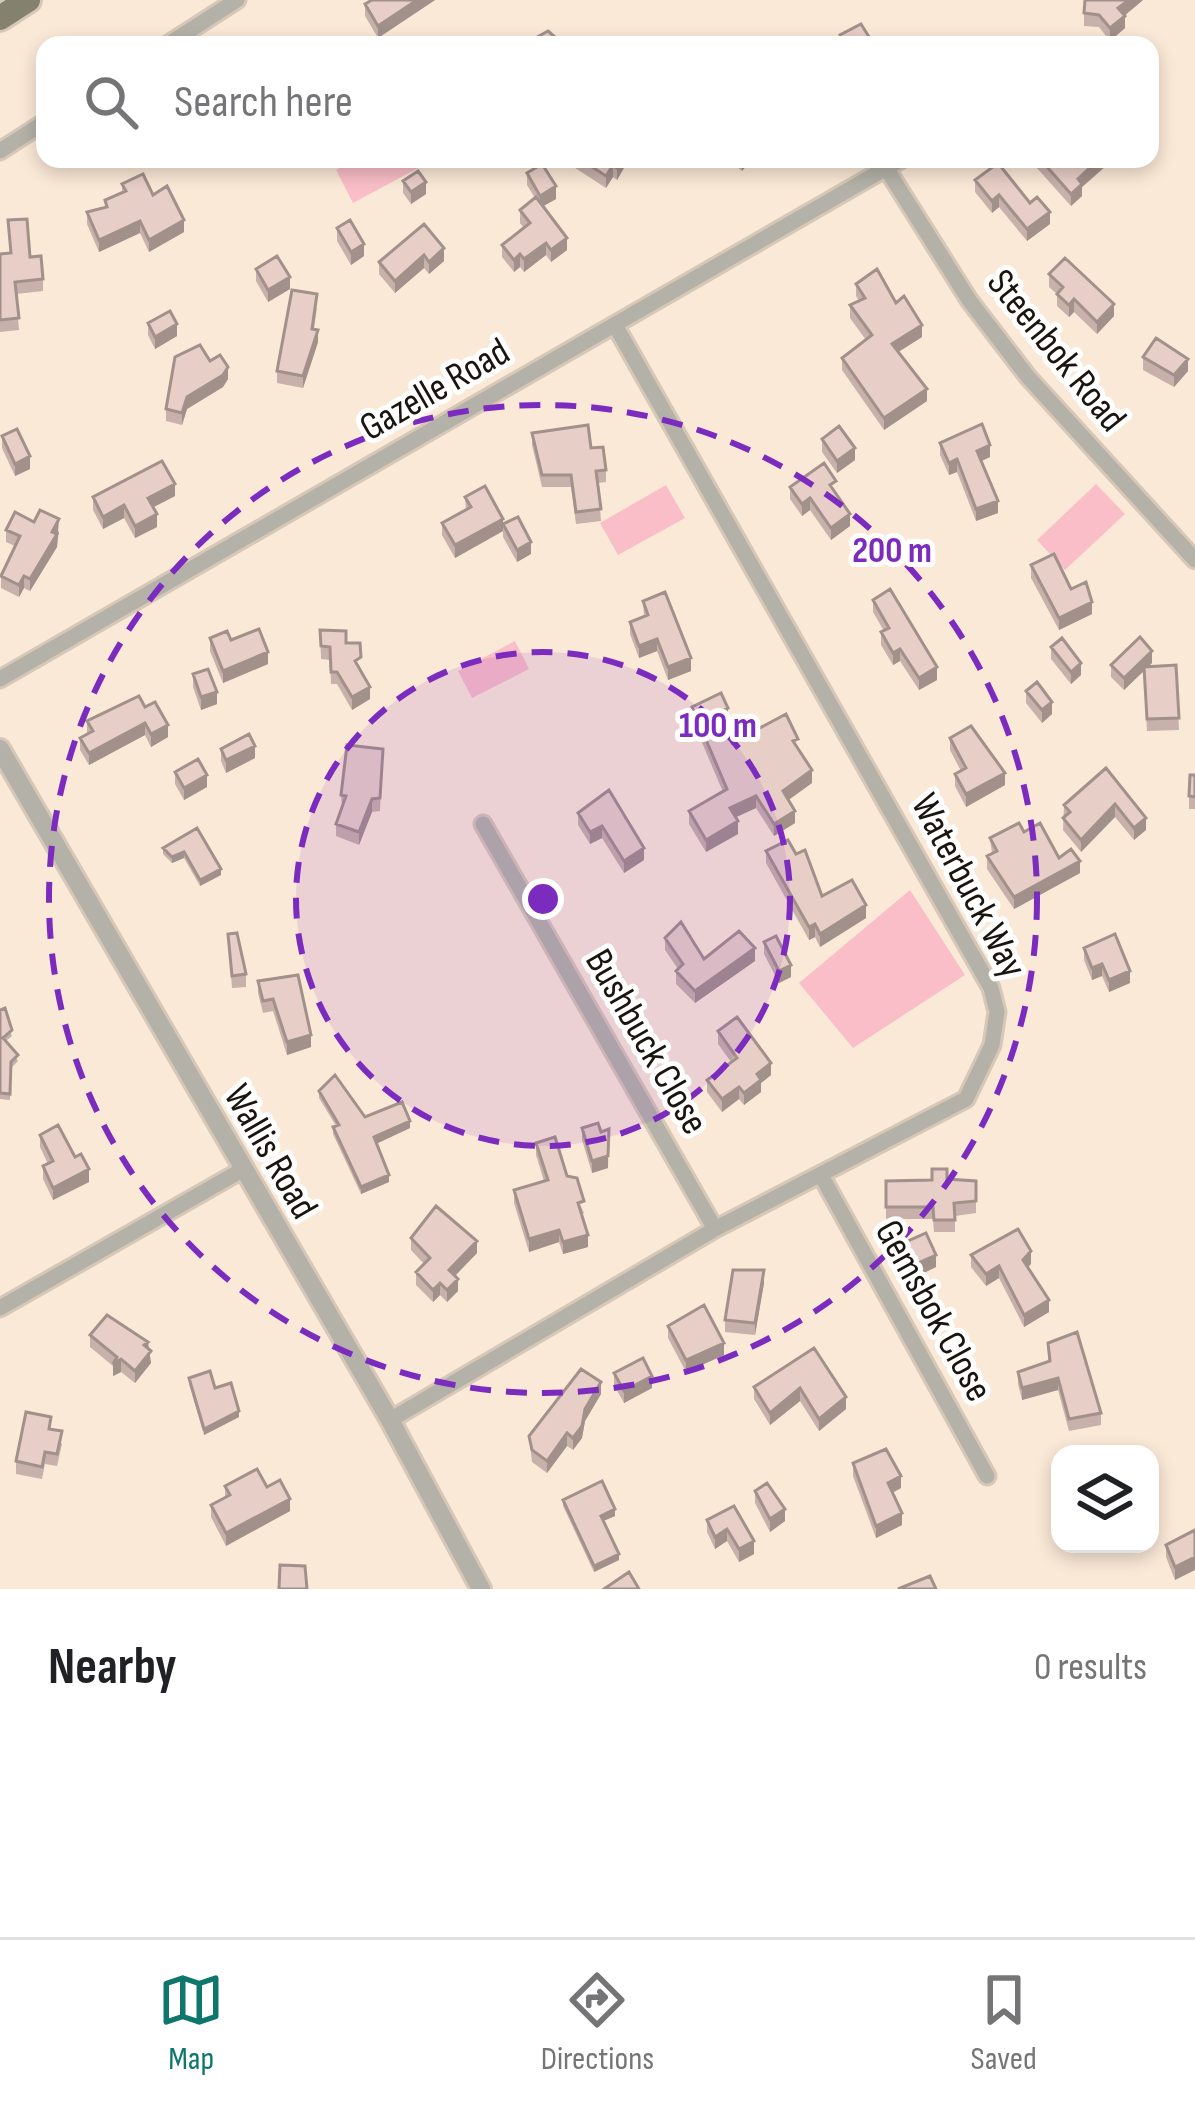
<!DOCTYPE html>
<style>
:root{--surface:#fff;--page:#f2f2f2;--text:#202124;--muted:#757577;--line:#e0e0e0;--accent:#0f766e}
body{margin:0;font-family:"Sofia Sans Condensed",sans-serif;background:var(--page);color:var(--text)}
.controls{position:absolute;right:36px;bottom:36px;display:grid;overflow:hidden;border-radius:24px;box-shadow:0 6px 18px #0003}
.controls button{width:108px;height:108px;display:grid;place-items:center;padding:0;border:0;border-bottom:3px solid var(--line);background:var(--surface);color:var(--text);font:60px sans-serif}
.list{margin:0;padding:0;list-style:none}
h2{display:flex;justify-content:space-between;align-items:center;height:156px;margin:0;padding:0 48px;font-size:51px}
h2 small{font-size:39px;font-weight:400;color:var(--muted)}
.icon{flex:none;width:66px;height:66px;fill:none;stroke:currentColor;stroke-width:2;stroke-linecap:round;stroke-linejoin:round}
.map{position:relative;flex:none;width:1195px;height:1589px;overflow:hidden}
.search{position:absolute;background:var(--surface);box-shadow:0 6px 18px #0003;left:36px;right:36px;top:36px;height:132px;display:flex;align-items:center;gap:30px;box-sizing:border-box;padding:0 42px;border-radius:24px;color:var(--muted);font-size:45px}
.sheet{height:348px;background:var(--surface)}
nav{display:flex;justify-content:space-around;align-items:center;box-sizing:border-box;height:168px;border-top:3px solid var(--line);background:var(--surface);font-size:33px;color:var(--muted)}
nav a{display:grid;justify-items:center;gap:6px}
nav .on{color:var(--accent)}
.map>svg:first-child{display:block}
</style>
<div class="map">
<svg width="1195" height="1589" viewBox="0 0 1195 1589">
<rect width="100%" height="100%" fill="#fbe9d7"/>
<!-- garden -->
<path fill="#fabec8" d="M356,159H415L420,167L353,203L336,170Z
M1096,484L1125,514L1065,570L1037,540Z
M666,485L685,518L618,555L600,523Z
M515,641L529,669L472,698L458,671Z
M910,890L965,975L853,1048L799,983Z"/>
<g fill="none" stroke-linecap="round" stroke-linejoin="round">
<defs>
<path id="minor" d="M167,45L237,0
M0,151L45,122
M886,168L969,300L1028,377L1195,560
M0,679L902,159
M483,824L715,1229
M822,1177L987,1476
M0,1308L242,1170
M390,1420L715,1229L966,1099L992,1045L997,1012L991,988L615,325"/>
<path id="tertiary" d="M0,749L390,1420L481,1589"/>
<path id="primary" d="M0,18L28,0"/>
</defs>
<!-- minor casing -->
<use href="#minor" stroke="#d7c7b7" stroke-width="21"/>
<!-- tertiary casing -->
<use href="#tertiary" stroke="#d7c7b7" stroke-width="24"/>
<!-- primary casing -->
<use href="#primary" stroke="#d7c7b7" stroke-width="30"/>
<!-- minor -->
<use href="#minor" stroke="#b4b2a8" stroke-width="15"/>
<!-- tertiary -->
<use href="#tertiary" stroke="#b4b2a8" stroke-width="18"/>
<!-- primary -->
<use href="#primary" stroke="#84816f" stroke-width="24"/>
</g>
<!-- wall -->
<path fill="#c7b1aa" d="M435,0L378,38L365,16V4Z
M1143,0L1124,16L1125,28L1110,41L1099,27L1084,26V13Z
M566,159H629L617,180L613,177L606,188L566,162Z
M728,159H752L742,171Z
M1036,159H1107V165L1082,187V196L1071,206L1036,167Z
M527,173L556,199L543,206L567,250L551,262L546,255L524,272L520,267L514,272L502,257V245L524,228L520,223V210L535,198L527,185Z
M975,180L1030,203L1050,224L1027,241L999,207L992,213L975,192Z
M403,181L426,194L411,204L403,193Z
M122,184L153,195L184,232L149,252L140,233L99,252L87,224V212L105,207V200L122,193Z
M8,220L43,279V291L16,294L19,330L0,332V254L10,253Z
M424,224L444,261L429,274L424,268L395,293L379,274V262Z
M337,228L364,256L351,265L337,241Z
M256,269L290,289L268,302L256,281Z
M1049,274L1114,316L1097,334L1074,312L1069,317L1057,306V294L1049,287Z
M856,284L896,303L922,337L898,352L927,401L884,430L842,370V358L866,340L850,318V305L859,301L856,296Z
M317,307L314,329L318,342L303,388L277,383V371Z
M148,323L177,336L155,349L148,335Z
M1143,357L1188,371L1174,387L1143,370Z
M210,361L228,379L223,387L187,409L182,425L166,421V409Z
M532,433L591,448L606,470V482L598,483L601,521L576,524L571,487H542L532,445Z
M2,436L30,469L15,476L2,448Z
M822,439L855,460L837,473L822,452Z
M940,443L990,457L981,461L998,513L976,521L957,472L949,475L940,455Z
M790,487L836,494L850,526L831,540L810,510L802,516L790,499Z
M175,496L153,507L157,527L135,538L124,518L103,529L93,510V497Z
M465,497L503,531L455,558L442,535V523L466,510Z
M34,522L59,531L57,547L30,591L24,588L19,597L1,588V576L15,546L6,542V530Z
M503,524L531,554L517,562L503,537Z
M1031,565L1092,614L1059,630L1031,578Z
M873,600L937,680L919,690L900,661L893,665L881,645V632L884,631L873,612Z
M643,601L691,671L668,680L657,651L639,658L630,634V622L644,617Z
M320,630L346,643L361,669L370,699L352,710L337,684H331L330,660L321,659Z
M210,638L268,664L223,683L210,651Z
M1051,647L1081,675L1071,684L1051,659Z
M1152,663L1149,666L1176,665L1179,730L1147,731L1144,671L1124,690L1111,677V665Z
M193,674L217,704L201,710L193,687Z
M1026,691L1052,714L1042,723L1026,703Z
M145,707L168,737L151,747L145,735L89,765L80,750V738L87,734V721Z
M692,707L728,721L722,723L732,743L798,749L812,783L788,800L795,823L774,836L756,808L735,817L738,834L706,852L689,824V811L723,792L692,719Z
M950,738L1005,785L966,807L955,786V774L961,771L950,750Z
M221,749L255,758L226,773L221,761Z
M383,749L380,811L372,812L359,845L336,836V824L342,807L341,795Z
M1106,768L1146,830L1134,840L1115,817L1081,852L1063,830L1064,805Z
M175,772L207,787L184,800L175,784Z
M1195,775V809H1189V796Z
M609,790L644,860L624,873L602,838L590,844L578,825V813Z
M197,828L221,875L200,886L184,858L172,863L163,854V848Z
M1024,832L1080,873L1014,909L987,869V856L992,854L990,838Z
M766,851L796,854L822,896L866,918L820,947L815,937L809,940L766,863Z
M228,934L246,974V987L232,988Z
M665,938L704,959L755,961L695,1003L676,984V971L678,969L665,950Z
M764,942L791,977L779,983L764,954Z
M1084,948L1130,983L1109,992L1102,976L1092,980L1084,960Z
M258,981L311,1047L287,1055L273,1011L263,1013L258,993Z
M0,1010L12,1036L6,1041L18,1061L11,1068L10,1100L0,1099Z
M718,1031L771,1075L761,1083V1092L744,1105L739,1099L722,1112L707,1092V1080L731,1062L718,1044Z
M319,1091L365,1117L410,1128L376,1143L389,1182L361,1194L333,1134V1127L336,1126L319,1098Z
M582,1128L601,1132L609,1129L608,1168L592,1173L582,1140Z
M40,1135L89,1182L53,1200L43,1179V1166L48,1164L40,1147Z
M536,1143L567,1176L584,1213L582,1214L588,1247L563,1254L559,1242L529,1252L514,1203V1190L544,1181L536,1155Z
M947,1179L976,1181V1213L955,1216V1232H934L933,1219H886V1181Z
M411,1238L477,1253L455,1276L458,1291L447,1302L440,1295L433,1302L416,1285V1272L424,1264L411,1250Z
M899,1245L936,1267L909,1280L899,1257Z
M971,1255L1031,1264L1028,1267L1049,1312L1024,1327L999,1278L986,1286L971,1267Z
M764,1283L755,1335L725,1332V1320Z
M668,1326L724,1355L686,1372L668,1338Z
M90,1335L148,1349L151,1363L135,1383L121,1372L113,1376V1366L90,1347Z
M1048,1343L1101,1413V1425L1069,1431L1058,1390L1022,1400L1018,1384V1372L1048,1361Z
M814,1348L846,1409L819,1431L800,1401L770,1425L754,1399V1387Z
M614,1373L652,1388L624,1403L614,1385Z
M189,1378L215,1388L239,1417L204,1435L189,1384Z
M601,1394L585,1421L582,1438L573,1450L567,1446L547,1473L532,1462L529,1436Z
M51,1429L62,1444L57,1466L45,1464L42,1479L16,1474V1461Z
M853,1463L901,1488L892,1493L902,1525L876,1538L853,1476Z
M225,1486L267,1487L290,1511L226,1546L211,1517V1505L225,1497Z
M755,1491L785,1521L770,1532L755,1503Z
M563,1500L615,1516L603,1521L619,1560L594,1572L563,1506Z
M734,1506L754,1554L739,1562L727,1541L715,1549L707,1532V1520Z
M1195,1530L1175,1580L1166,1557V1545Z"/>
<!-- shaded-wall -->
<path fill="#a2908b" d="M417,0H435L378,38V26Z
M1129,0H1143L1118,21V8Z
M1125,16V28L1110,41V28Z
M622,159H629L617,180V168Z
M742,159H752L742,171Z
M1099,159H1107V165L1082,187V196L1071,206V194L1078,179Z
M613,165V177L606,188V176Z
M426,182V194L411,204V192Z
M556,186V199L540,208V196Z
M999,195V207L992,213V201Z
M1050,212V224L1027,241V229Z
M184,220V232L149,252V240Z
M140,221V233L99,252V240Z
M567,238V250L551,262V250Z
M546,243V255L524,272V259Z
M364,244V256L351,265V252Z
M444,248V261L429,274V262Z
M520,254V267L514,272V260Z
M424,255V268L395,293V281Z
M290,277V289L268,302V290Z
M1074,299V312L1069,317V305Z
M1114,304V316L1097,334V322Z
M177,324V336L155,349V337Z
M922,325V337L892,356V344Z
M318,330V342L303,388V376Z
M1188,359V371L1174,387V375Z
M228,367V379L223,387L187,409L182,425V413L187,397Z
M927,389V401L884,430V418Z
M990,445V457L977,463V451Z
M855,448V460L837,473V461Z
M30,456V469L15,476V464Z
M957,459V472L949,475V463Z
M175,484V496L148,510V498Z
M810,498V510L802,516V504Z
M998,501V513L976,521V509Z
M124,505V518L103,529V517Z
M157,514V527L135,538V526Z
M850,514V526L831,540V528Z
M59,519L57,547L30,591V579Z
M503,519V531L455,558V545Z
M531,542V554L517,562V550Z
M24,576V588L19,597V585Z
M1092,602V614L1059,630V618Z
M657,639V651L639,658V646Z
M900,649V661L893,665V653Z
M1152,651V663L1124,690V678Z
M268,652V664L223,683V671Z
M691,658V671L668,680V667Z
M1081,663V675L1071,684V672Z
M937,667V680L919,690V678Z
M370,687V699L352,710V697Z
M217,692V704L201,710V697Z
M1052,702V714L1042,723V710Z
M728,708V721L718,725V713Z
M145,723V735L89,765V753Z
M168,725V737L151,747V734Z
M255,746V758L226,773V760Z
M812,770V783L783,804V791Z
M1005,773V785L966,807V794Z
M207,775V787L184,800V788Z
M756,796V808L730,820V808Z
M372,799V812L359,845V832Z
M1115,804V817L1081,852V840Z
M795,811V823L774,836V824Z
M1146,818V830L1134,840V828Z
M738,821V834L706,852V840Z
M602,826V838L590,844V832Z
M644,848V860L624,873V861Z
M184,852V858L172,863V857Z
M1080,861V873L1014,909V897Z
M221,869V875L200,886V880Z
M866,905V918L820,947V934Z
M815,924V937L809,940V927Z
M755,948V961L695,1003V991Z
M1102,964V976L1092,980V968Z
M791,965V977L779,983V971Z
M1130,971V983L1109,992V980Z
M311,1035V1047L287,1055V1042Z
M771,1063V1075L761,1083V1092L744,1105V1093L757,1074Z
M739,1087V1099L722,1112V1099Z
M410,1121V1128L374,1145V1137Z
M608,1156V1168L592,1173V1161Z
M89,1169V1182L53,1200V1188Z
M389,1175V1182L361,1194V1187Z
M559,1230V1242L529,1252V1239Z
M588,1235V1247L563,1254V1242Z
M477,1241V1253L449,1282V1270Z
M1031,1251V1264L1023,1272V1260Z
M936,1255V1267L909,1280V1267Z
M999,1266V1278L986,1286V1274Z
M764,1270V1283L755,1335V1323Z
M458,1279V1291L447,1302V1290Z
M440,1283V1295L433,1302V1290Z
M1049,1300V1312L1024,1327V1315Z
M148,1342L151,1363L135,1383V1371L144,1345Z
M724,1343V1355L686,1372V1360Z
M121,1359V1372L113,1376V1364Z
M652,1376V1388L624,1403V1391Z
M1058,1378V1390L1022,1400V1388Z
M601,1382V1394L585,1421L582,1438L573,1450V1438L585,1409Z
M800,1388V1401L770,1425V1413Z
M846,1397V1409L819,1431V1419Z
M239,1411V1417L204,1435V1429Z
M567,1433V1446L547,1473V1461Z
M901,1476V1488L888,1495V1483Z
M290,1499V1511L226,1546V1533Z
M615,1509V1516L601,1522V1516Z
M785,1509V1521L770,1532V1519Z
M902,1513V1525L876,1538V1526Z
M727,1529V1541L715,1549V1537Z
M754,1541V1554L739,1562V1549Z
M619,1554V1560L594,1572V1566Z
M1195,1557V1570L1175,1580V1567Z"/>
<!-- building -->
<path fill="#e7cec6" stroke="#a2908b" stroke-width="3" d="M372,0H417L378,26L365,4Z
M1085,0H1129L1118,8L1125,16L1110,28L1099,15L1084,13Z
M861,24L874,45H845L840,35Z
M548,31L556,38L560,45H523Z
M320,38L338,45H317Z
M580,159H622L617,168L613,165L606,176Z
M1040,159H1099L1078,179L1082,184L1071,194Z
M998,163L1030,203L1037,197L1050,212L1027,229L999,195L992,201L975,180Z
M542,164L556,186L540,196L527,173Z
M418,171L426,182L411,192L403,181Z
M143,174L153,195L167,186L184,220L149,240L140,221L99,240L87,212L107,207L105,200L126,191L122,184Z
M536,197L567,238L551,250L546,243L524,259L520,254L514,260L502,245L530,223L520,210Z
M27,219L30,257L41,256L43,279L15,282L19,318L0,320V254L11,253L8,220Z
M350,220L364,244L351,252L337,228Z
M424,224L444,248L429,262L424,255L395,281L379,262Z
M277,256L290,277L268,290L256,269Z
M1065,258L1114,304L1097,322L1074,299L1069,305L1057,294L1063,287L1049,274Z
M877,269L896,303L904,296L922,325L892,344L927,389L884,418L842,358L872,335L850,305L865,298L856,284Z
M292,290L317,294L312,329L318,330L303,376L277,371Z
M170,311L177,324L155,337L148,323Z
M1156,338L1188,359L1174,375L1143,357Z
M200,345L210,361L220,355L228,367L223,375L187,397L182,413L166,409L175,357Z
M982,424L990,445L977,451L998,501L976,509L957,459L949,463L940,443Z
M588,425L591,448L603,447L606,470L596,471L601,509L576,512L571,475H542L532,433Z
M839,426L855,448L837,461L822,439Z
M17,429L30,456L15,464L2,436Z
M162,461L175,484L148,498L157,514L135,526L124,505L103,517L93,497Z
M824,463L836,481L830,485L850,514L831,528L810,498L802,504L790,487Z
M485,486L503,519L455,545L442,523L471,507L465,497Z
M40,510L59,519L52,532L57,534L30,579L24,576L19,585L1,576L20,536L6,530L15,512L34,522Z
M518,517L531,542L517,550L503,524Z
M1054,554L1071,589L1086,582L1092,602L1059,618L1031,565Z
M890,589L937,667L919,678L900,649L893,653L881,632L889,628L873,600Z
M665,592L691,658L668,667L657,639L639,646L630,622L648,615L643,601Z
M259,629L268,652L223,671L210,638L227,631L231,640Z
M320,630L346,631V643H360L361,657L355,661L370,687L352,697L337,672H331L330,647L321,646Z
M1140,637L1152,651L1124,678L1111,665Z
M1062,638L1081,663L1071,672L1051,647Z
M1176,665L1179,718L1147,719L1144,667Z
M208,669L217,692L201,697L193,674Z
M1037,682L1052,702L1042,710L1026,691Z
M721,693L728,708L718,713L732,743L786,714L798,739L793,741L812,770L783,791L795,811L774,824L756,796L730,808L738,821L706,840L689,811L727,789L692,707Z
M139,696L145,707L155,702L168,725L151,734L145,723L89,753L80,738L93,731L87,721Z
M971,726L1005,773L966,794L955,774L966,768L950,738Z
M249,734L255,746L226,760L221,749Z
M347,745L383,749L380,798L372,799L359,832L336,824L346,796L341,795Z
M198,759L207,775L184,788L175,772Z
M1106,768L1146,818L1134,828L1115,804L1081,840L1063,818L1070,812L1064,805Z
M1190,775H1195V797L1189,796Z
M609,790L644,848L624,861L602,826L590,832L578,813Z
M1019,823L1024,832L1040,823L1059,858L1071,849L1080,861L1014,897L987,856L997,851L990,838Z
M197,828L221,869L200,880L184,852L172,857L163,848Z
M788,840L796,854L805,850L822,896L852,880L866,905L820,934L815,924L809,927L766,851Z
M681,922L704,959L739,931L755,948L695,991L676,971L683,964L665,938Z
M237,933L246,974L232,976L228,934Z
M1115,934L1130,971L1109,980L1102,964L1092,968L1084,948Z
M776,936L791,965L779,971L764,942Z
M298,975L311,1035L287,1042L273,999L263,1001L258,981Z
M5,1008L12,1030L3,1038L18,1055L11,1062L10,1094L0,1093V1010Z
M737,1017L771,1063L757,1074L761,1080L744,1093L739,1087L722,1099L707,1080L737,1058L718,1031Z
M335,1075L365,1117L402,1102L410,1121L374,1137L389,1175L361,1187L333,1127L339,1125L319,1091Z
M598,1123L601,1132L609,1129L608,1156L592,1161L582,1128Z
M58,1125L75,1157L81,1154L89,1169L53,1188L43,1166L53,1161L40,1135Z
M555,1137L567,1176L577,1178L584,1201L578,1203L588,1235L563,1242L559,1230L529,1239L514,1190L548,1180L536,1143Z
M932,1169H947V1179L976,1181V1201L954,1203L955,1220H934L933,1207H886V1181L932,1180Z
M436,1206L477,1241L449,1270L458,1279L447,1290L440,1283L433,1290L416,1272L430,1258L411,1238Z
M1018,1229L1031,1251L1023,1260L1049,1300L1024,1315L999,1266L986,1274L971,1255Z
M926,1233L936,1255L909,1267L899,1245Z
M733,1270H764L755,1323L725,1320Z
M704,1305L724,1343L686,1360L668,1326Z
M107,1315L148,1342L144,1345L151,1351L135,1371L121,1359L113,1364L117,1357L90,1335Z
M1077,1332L1101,1413L1069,1419L1058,1378L1022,1388L1018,1372L1050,1361L1048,1343Z
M814,1348L846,1397L819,1419L800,1388L770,1413L754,1387Z
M643,1358L652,1376L624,1391L614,1373Z
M581,1369L601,1382L585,1409L582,1426L573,1438L567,1433L547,1461L532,1450L529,1436Z
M210,1371L215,1388L231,1383L239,1411L204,1429L189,1378Z
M26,1412L51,1417L49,1429L62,1431L57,1454L45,1452L42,1467L16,1461Z
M886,1449L901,1476L888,1483L902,1513L876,1526L853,1463Z
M257,1469L267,1487L280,1480L290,1499L226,1533L211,1505L230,1495L225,1486Z
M602,1481L615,1509L601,1516L619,1554L594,1566L563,1500Z
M767,1483L785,1509L770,1519L755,1491Z
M734,1506L754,1541L739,1549L727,1529L715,1537L707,1520Z
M1195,1530V1557L1175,1567L1166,1545Z
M280,1565L305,1566L307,1589H279Z
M629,1572L639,1589H604Z
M930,1576L936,1589H898Z"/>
<!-- distance rings -->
<circle cx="543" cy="899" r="247" fill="#7b2cbf" fill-opacity=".12"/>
<g fill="none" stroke="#7b2cbf" stroke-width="6" stroke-dasharray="21 15">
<circle cx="543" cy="899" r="247"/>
<circle cx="543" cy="899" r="494"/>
</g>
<g text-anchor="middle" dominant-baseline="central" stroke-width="10" stroke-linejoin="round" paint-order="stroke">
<!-- street labels -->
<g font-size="39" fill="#1a140e" stroke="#fff">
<text transform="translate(1056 351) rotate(51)">Steenbok Road</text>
<text transform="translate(435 390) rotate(-30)">Gazelle Road</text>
<text transform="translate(968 886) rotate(62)">Waterbuck Way</text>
<text transform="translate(646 1042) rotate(60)">Bushbuck Close</text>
<text transform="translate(270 1152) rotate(60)">Wallis Road</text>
<text transform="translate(933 1311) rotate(61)">Gemsbok Close</text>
</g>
</g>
<circle cx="543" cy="899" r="18" fill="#7b2cbf" stroke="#fff" stroke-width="6"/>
<g font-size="36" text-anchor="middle" font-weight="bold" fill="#7b2cbf" stroke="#fff" stroke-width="10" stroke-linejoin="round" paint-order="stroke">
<text x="892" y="562">200 m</text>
<text x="718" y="737">100 m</text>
</g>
</svg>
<div class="controls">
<button><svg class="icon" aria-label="layers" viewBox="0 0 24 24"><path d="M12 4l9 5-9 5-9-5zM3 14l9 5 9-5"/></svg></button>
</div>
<div class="search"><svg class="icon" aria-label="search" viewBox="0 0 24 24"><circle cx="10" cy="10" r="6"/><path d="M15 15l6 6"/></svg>Search here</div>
</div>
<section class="sheet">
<h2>Nearby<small>0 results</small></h2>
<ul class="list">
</ul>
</section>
<nav>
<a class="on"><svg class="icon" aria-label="map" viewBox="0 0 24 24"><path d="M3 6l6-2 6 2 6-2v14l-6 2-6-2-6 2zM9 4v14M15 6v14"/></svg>Map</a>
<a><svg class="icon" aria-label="directions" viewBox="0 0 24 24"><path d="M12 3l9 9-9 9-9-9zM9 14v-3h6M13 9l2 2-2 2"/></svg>Directions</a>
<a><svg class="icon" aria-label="saved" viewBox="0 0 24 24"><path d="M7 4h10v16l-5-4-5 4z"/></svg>Saved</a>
</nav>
